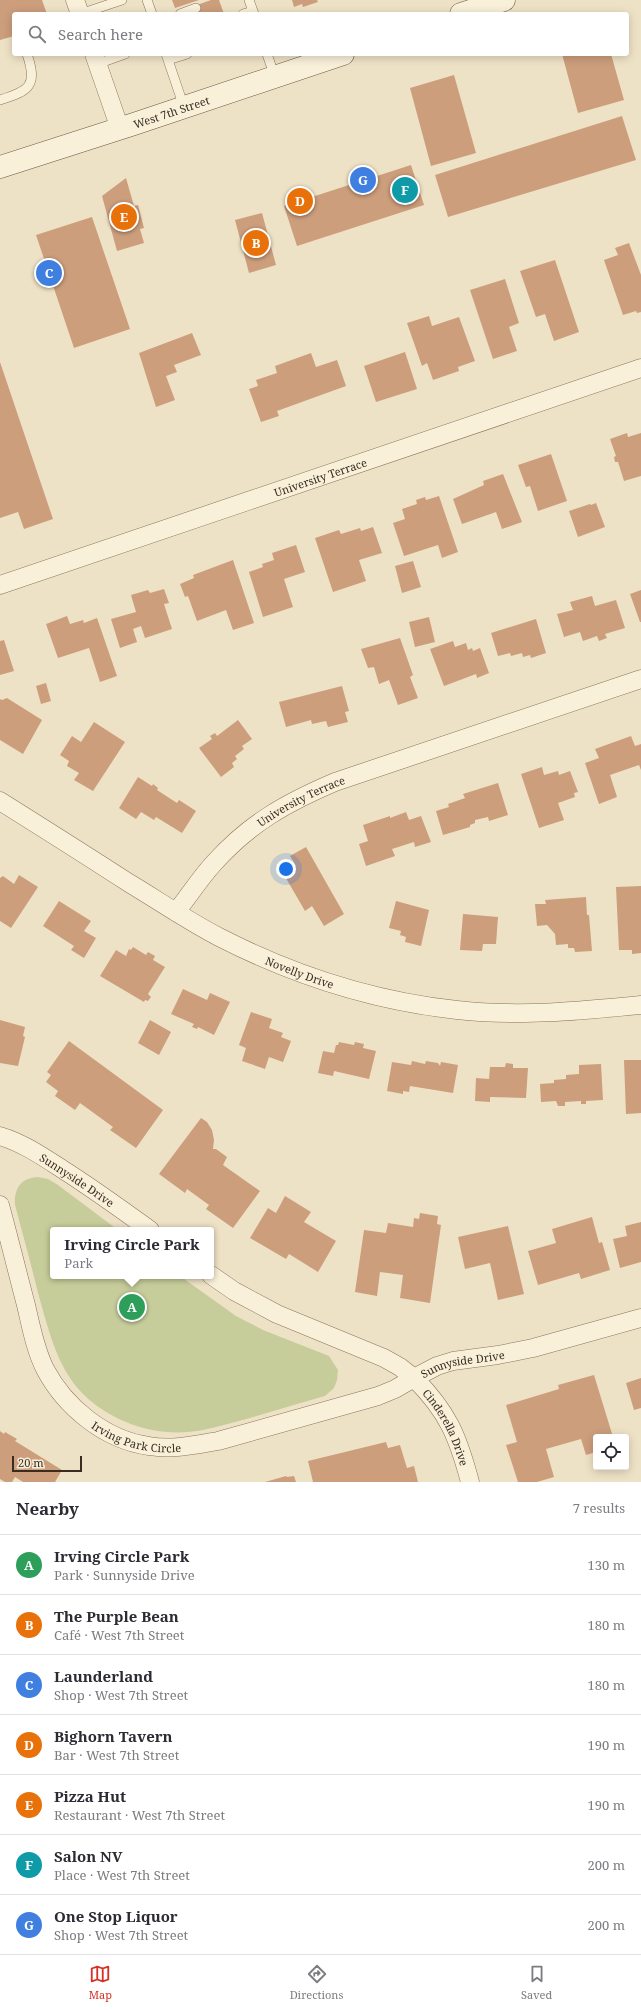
<!DOCTYPE html>
<meta charset="utf-8">
<style>
:root{--surface:#fff;--page:#f2f2f3;--text:#2b2b33;--muted:#7c7c81;--line:#e1e1e2;--accent:#d93025}
body{margin:0;font-family:"Noto Serif",serif;background:var(--page);color:var(--text)}
.controls{position:absolute;right:12px;bottom:12px;display:grid;overflow:hidden;border-radius:4px;box-shadow:0 2px 10px #0003}
.controls button{width:36px;height:36px;display:grid;place-items:center;padding:0;border:0;border-bottom:1px solid var(--line);background:var(--surface);color:var(--text);font:20px sans-serif}
.scale{position:absolute;left:12px;bottom:10px;width:70px;box-sizing:border-box;padding-left:4px;border:2px solid #3a2c1f;border-top:0;font-size:11px;line-height:14px;white-space:nowrap;color:#3a2c1f;-webkit-text-stroke:3px #f6edd6;paint-order:stroke}
.you{position:absolute;left:286px;top:869px;width:14px;height:14px;margin:-10px;border:3px solid #fff;border-radius:50%;background:#1a73e8;box-shadow:0 0 0 6px #1a73e833}
.badge{display:grid;place-items:center;width:26px;height:26px;border-radius:50%;background:var(--accent);color:#fff;font-size:13px;font-weight:700}
.pin{position:absolute;translate:-50% -50%;border:2px solid #fff;box-shadow:0 1px 4px #0006}
.popup{position:absolute;left:50px;top:1227px;width:164px;height:52px;box-sizing:border-box;display:grid;place-content:center;border-radius:4px;background:var(--surface);filter:drop-shadow(0 1px 3px #0005);font-size:13px;white-space:nowrap;color:var(--muted)}
.popup b{font-size:15px;color:var(--text)}
.popup::after{content:'';position:absolute;left:50%;top:100%;margin-left:-8px;border:8px solid transparent;border-top-color:var(--surface)}
.list{margin:0;padding:0;list-style:none}
h2{display:flex;justify-content:space-between;align-items:center;height:52px;margin:0;padding:0 16px;font-size:17px}
h2 small{font-size:13px;font-weight:400;color:var(--muted)}
.list li{display:grid;grid-template-columns:26px 1fr auto;gap:12px;align-items:center;box-sizing:border-box;height:60px;padding:0 16px;border-top:1px solid var(--line)}
.list b{display:block;font-size:15px;white-space:nowrap}
.list p{margin:0;font-size:13px;white-space:nowrap;color:var(--muted)}
.list em{font-size:13px;font-style:normal;color:var(--muted)}
.icon{flex:none;width:22px;height:22px;fill:none;stroke:currentColor;stroke-width:2;stroke-linecap:round;stroke-linejoin:round}
.map{position:relative;flex:none;width:641px;height:1482px;overflow:hidden}
.search{position:absolute;background:var(--surface);box-shadow:0 2px 10px #0003;left:12px;right:12px;top:12px;height:44px;display:flex;align-items:center;gap:10px;box-sizing:border-box;padding:0 14px;border-radius:4px;color:var(--muted);font-size:15px}
.sheet{height:472px;background:var(--surface)}
nav{display:flex;justify-content:space-around;align-items:center;box-sizing:border-box;height:56px;border-top:1px solid var(--line);background:var(--surface);font-size:11px;color:var(--muted)}
nav a{display:grid;justify-items:center;gap:2px}
nav .on{color:var(--accent)}
.map>svg:first-child{display:block}
</style>
<div class="map">
<svg width="641" height="1482" viewBox="0 0 641 1482">
<rect width="100%" height="100%" fill="#eee2c6"/>
<!-- green -->
<path fill="#c7cd9a" d="M38,1177L48,1179L58,1185L118,1230H53V1276H180L236,1316L263,1330L329,1356L338,1370L337,1380L334,1388L325,1396C285,1407 244,1421 203,1430C177,1435 149,1432 126,1422C64,1395 55,1353 38,1293C31,1264 23,1235 15,1205C14,1189 20,1178 38,1177Z"/>
<!-- building -->
<path fill="#cc9e7c" d="M0,0H42L47,14H14V36L0,40Z
M172,0H199L175,8Z
M211,0H219L224,14H200L197,5Z
M292,0H317L318,2L303,7L302,4L294,7Z
M562,54H611L624,100L578,113Z
M454,75L476,153L431,166L410,88Z
M622,116L636,160L448,217L435,175Z
M411,165L424,205L297,246L284,206Z
M126,178L134,206L138,205L144,228L140,229L144,243L117,251L102,196Z
M262,213L276,265L249,273L235,220Z
M92,217L130,329L74,348L36,235Z
M629,243L641,275V312L637,313L636,311L623,315L604,260L618,255L615,248Z
M555,260L579,332L554,341L545,314L536,317L520,271Z
M505,279L519,323L509,327L517,351L493,359L470,290Z
M429,316L432,326L459,317L475,361L458,367L459,371L433,380L427,363L422,366L407,323Z
M192,333L201,355L174,365L177,372L166,376L175,400L156,407L139,353Z
M405,352L417,389L376,402L364,366Z
M311,353L316,367L337,360L346,386L277,411L279,416L261,422L249,389L258,386L256,380L277,373L275,366Z
M0,362L53,519L24,529L18,512L0,518Z
M627,433L628,437L641,433V476L624,481L618,462H615L614,457L616,456L610,439Z
M551,454L567,501L538,511L530,486L526,487L518,465Z
M503,474L522,522L502,529L496,512L462,524L453,499L484,485L483,481Z
M439,496L458,552L442,558L438,545L404,556L393,523L405,519L402,509L417,504L416,500L425,497L426,500Z
M596,503L605,527L578,537L569,511L590,504L591,505Z
M373,527L382,553L359,560L366,581L333,592L315,538L339,530L341,534L360,528L361,531Z
M296,545L305,572L284,579L293,607L263,617L249,572L263,567L262,564L274,560L272,553Z
M233,560L254,623L233,630L226,610L197,621L188,596L185,597L180,584L194,578L193,575Z
M413,561L421,587L402,593L395,566Z
M164,589L169,603L164,604L172,629L145,638L141,626L133,629L137,642L120,648L111,619L136,612L131,595L148,590L150,593Z
M641,590V622H640L630,594Z
M592,596L595,606L616,600L625,628L605,634L607,638L599,641L597,636L583,641L580,632L564,637L557,614L573,610L570,602Z
M67,616L70,624L83,620L84,623L97,618L117,676L100,682L89,648L58,658L46,624Z
M429,617L435,642L415,647L409,622Z
M536,619L546,653L531,658L530,655L523,657L522,653L511,656L510,653L498,656L491,633Z
M400,638L413,675L410,677L418,698L398,705L389,680L379,684L374,667L368,668L361,649Z
M4,640L14,671L0,675V641Z
M453,641L455,647L466,643L468,650L472,648L473,651L480,648L489,673L477,678L476,674L444,686L430,649Z
M46,683L51,701L41,704L36,686Z
M342,686L349,711L345,712L348,722L328,727L326,721L312,724L311,720L286,727L279,702Z
M7,698L42,720L23,754L0,740V699L2,700Z
M238,720L252,739L242,746L244,749L235,756L237,759L232,763L234,767L221,777L199,748L212,739L210,736L215,733L217,736Z
M94,722L125,742L93,791L74,780L79,773L67,766L69,761L60,755L72,736L81,742Z
M631,736L635,746L641,744V770L639,765L610,775L617,797L599,804L585,763L599,758L595,749Z
M542,767L544,775L558,771L559,775L570,771L578,792L574,793L575,797L558,803L564,820L539,828L521,774Z
M138,777L152,786L153,784L158,788L157,790L177,803L179,800L196,811L182,833L156,817L154,820L141,812L136,819L119,808Z
M498,783L508,815L489,821L488,817L475,820V823L470,825V827L443,835L436,811L449,807L448,804L465,798L463,794Z
M406,812L409,820L421,816L431,842L415,847L414,842L392,849L395,856L366,866L359,844L368,841L363,825L390,816V818Z
M306,847L344,914L324,926L312,906L305,911L283,873L296,866L290,856Z
M19,875L38,887L11,928L0,921V878L3,876L14,884Z
M641,886V953L632,954V950H619L616,887Z
M586,897L587,915H589L592,951L575,952L574,948H568V944L556,945L555,934L547,925L537,926L535,904H546L545,900Z
M59,901L91,921L84,931L96,938L84,958L71,950L74,946L43,926Z
M396,901L429,910L421,946L405,942L406,937L400,935L401,931L389,928Z
M463,914L498,917L496,944H483L482,951L460,950Z
M133,947L146,955L148,952L155,956L153,960L165,967L148,994L151,997L148,1001L145,1000L144,1002L100,976L116,950L126,956L129,949L131,950Z
M183,989L207,1000L210,993L230,1002L214,1035L198,1027L197,1029L192,1027L194,1024L171,1014Z
M251,1012L272,1019L269,1028L283,1033L281,1037L291,1041L283,1062L269,1057L265,1069L242,1061L246,1048L239,1045Z
M0,1020L25,1027L23,1036L25,1037L18,1066L0,1063Z
M150,1020L171,1032L159,1055L138,1043Z
M69,1041L163,1110L136,1148L110,1130L113,1127L80,1103L75,1110L55,1096L58,1091L46,1082L51,1075L47,1072Z
M339,1042L354,1045L355,1042L364,1044L363,1048L376,1051L369,1079L334,1071L333,1076L318,1073L323,1051L334,1053L336,1045H338Z
M624,1060H641V1113L626,1114Z
M412,1061L425,1064L426,1061L438,1063L440,1066L441,1062L458,1065L453,1093L410,1086L409,1092L403,1091V1094L387,1091L392,1062L411,1065Z
M506,1063L513,1064V1068H528L526,1098L490,1097V1102L475,1101L476,1078L489,1079L490,1067H505Z
M601,1064L603,1100L586,1101V1104H581V1101L565,1102V1106H558L556,1101L541,1102L540,1084L554,1083V1080L566,1079V1075L579,1074V1065Z
M201,1118L207,1122L212,1130L214,1140L213,1149H216L227,1157L223,1165L260,1191L233,1228L206,1209L209,1205L187,1189L185,1193L159,1174Z
M285,1196L311,1212L304,1222L336,1241L318,1272L289,1254L286,1259L250,1238L268,1208L276,1213Z
M420,1213L438,1216L437,1224L441,1225L430,1303L400,1298L403,1275L380,1272L377,1296L355,1292L364,1230L386,1233L388,1223L413,1227L414,1218L419,1219Z
M592,1217L599,1243L602,1242L610,1270L581,1279L579,1273L538,1285L528,1251L556,1243L552,1229Z
M641,1222V1262L620,1268L613,1239L627,1236L625,1226Z
M508,1226L524,1294L498,1300L490,1263L465,1269L458,1237Z
M594,1375L613,1437H596V1452L586,1455L581,1439L546,1449L554,1477L537,1482H518L506,1445L517,1442L506,1405L559,1389L558,1385Z
M641,1378V1408L634,1410L626,1383Z
M0,1431L4,1434L5,1432L17,1439L15,1441L62,1470L55,1482H23L15,1477L12,1482H5L0,1479Z
M386,1442L388,1448L400,1445L407,1468L414,1466L418,1482H313L308,1461Z
M286,1476L287,1477L294,1476L296,1482H265Z"/>
<g fill="none" stroke-linecap="round" stroke-linejoin="round">
<defs>
<path id="service" d="M147,0L152,14
M249,0L254,14
M80,14L122,0
M180,14L196,8
M243,14L253,11
M166,54L184,107
M267,54L275,77
M168,60L187,54
M97,64L125,54
M0,100C29,91 38,86 27,54"/>
<g id="minor">
<path d="M75,0L80,14"/>
<path d="M94,54L120,129"/>
<path id="s1" d="M0,585L641,368"/>
<path id="s2" d="M0,801C43,828 86,855 129,883C159,901 188,921 219,937C293,975 374,1001 457,1010C519,1017 580,1011 641,1005"/>
<path id="s3" d="M176,912C189,896 200,878 214,863C250,823 286,803 335,782L641,679"/>
<path id="s4" d="M0,1136C23,1143 42,1156 62,1169C92,1188 121,1209 150,1230"/>
<path id="s5" d="M0,1205C9,1238 17,1271 26,1305C31,1326 35,1349 45,1369C65,1407 105,1440 149,1446C172,1450 195,1445 218,1441L378,1396L395,1389L414,1378C448,1412 458,1437 470,1482"/>
<path id="s6" d="M211,1275L234,1291L277,1314L384,1358L400,1367L414,1378L437,1366L453,1361L498,1355L533,1348L641,1318"/>
</g>
<g id="secondary">
<path d="M461,14L504,0"/>
<path id="s7" d="M0,167L134,124L343,54"/>
</g>
</defs>
<!-- service casing -->
<use href="#service" stroke="#8a745c" stroke-width="10"/>
<!-- minor casing -->
<use href="#minor" stroke="#8a745c" stroke-width="19"/>
<!-- secondary casing -->
<use href="#secondary" stroke="#6c553f" stroke-width="23"/>
<!-- service -->
<use href="#service" stroke="#f9f0da" stroke-width="9"/>
<!-- minor -->
<use href="#minor" stroke="#f9f0da" stroke-width="18"/>
<!-- secondary -->
<use href="#secondary" stroke="#f9f0da" stroke-width="22"/>
</g>
<g text-anchor="middle" dominant-baseline="central" stroke-width="3" stroke-linejoin="round" paint-order="stroke">
<!-- street labels -->
<g font-size="11" fill="#3a2c1f" stroke="#f6edd6">
<text stroke="none"><textPath href="#s7" startOffset="180">West 7th Street</textPath></text>
<text stroke="none"><textPath href="#s1" startOffset="338">University Terrace</textPath></text>
<text stroke="none"><textPath href="#s3" startOffset="170">University Terrace</textPath></text>
<text stroke="none"><textPath href="#s2" startOffset="346">Novelly Drive</textPath></text>
<text stroke="none"><textPath href="#s4" startOffset="89">Sunnyside Drive</textPath></text>
<text stroke="none"><textPath href="#s6" startOffset="280">Sunnyside Drive</textPath></text>
<text stroke="none"><textPath href="#s5" startOffset="640">Cinderella Drive</textPath></text>
<text stroke="none"><textPath href="#s5" startOffset="290">Irving Park Circle</textPath></text>
</g>
</g>
</svg>
<div class="controls">
<button><svg class="icon" aria-label="locate" viewBox="0 0 24 24"><circle cx="12" cy="12" r="6"/><path d="M12 2v4M12 18v4M2 12h4M18 12h4"/></svg></button>
</div>
<div class="scale">20 m</div>
<div class="you"></div>
<div class="pin badge" style="left:132px;top:1307px;background:#2e9e5b">A</div>
<div class="popup"><b>Irving Circle Park</b>Park</div>
<div class="pin badge" style="left:256px;top:243px;background:#e8710a">B</div>
<div class="pin badge" style="left:49px;top:273px;background:#3f7fe0">C</div>
<div class="pin badge" style="left:300px;top:201px;background:#e8710a">D</div>
<div class="pin badge" style="left:124px;top:217px;background:#e8710a">E</div>
<div class="pin badge" style="left:405px;top:190px;background:#0f9aa8">F</div>
<div class="pin badge" style="left:363px;top:180px;background:#3f7fe0">G</div>
<div class="search"><svg class="icon" aria-label="search" viewBox="0 0 24 24"><circle cx="10" cy="10" r="6"/><path d="M15 15l6 6"/></svg>Search here</div>
</div>
<section class="sheet">
<h2>Nearby<small>7 results</small></h2>
<ul class="list">
<li><span class="badge" style="background:#2e9e5b">A</span><div><b>Irving Circle Park</b><p>Park · Sunnyside Drive</p></div><em>130 m</em></li>
<li><span class="badge" style="background:#e8710a">B</span><div><b>The Purple Bean</b><p>Café · West 7th Street</p></div><em>180 m</em></li>
<li><span class="badge" style="background:#3f7fe0">C</span><div><b>Launderland</b><p>Shop · West 7th Street</p></div><em>180 m</em></li>
<li><span class="badge" style="background:#e8710a">D</span><div><b>Bighorn Tavern</b><p>Bar · West 7th Street</p></div><em>190 m</em></li>
<li><span class="badge" style="background:#e8710a">E</span><div><b>Pizza Hut</b><p>Restaurant · West 7th Street</p></div><em>190 m</em></li>
<li><span class="badge" style="background:#0f9aa8">F</span><div><b>Salon NV</b><p>Place · West 7th Street</p></div><em>200 m</em></li>
<li><span class="badge" style="background:#3f7fe0">G</span><div><b>One Stop Liquor</b><p>Shop · West 7th Street</p></div><em>200 m</em></li>
</ul>
</section>
<nav>
<a class="on"><svg class="icon" aria-label="map" viewBox="0 0 24 24"><path d="M3 6l6-2 6 2 6-2v14l-6 2-6-2-6 2zM9 4v14M15 6v14"/></svg>Map</a>
<a><svg class="icon" aria-label="directions" viewBox="0 0 24 24"><path d="M12 3l9 9-9 9-9-9zM9 14v-3h6M13 9l2 2-2 2"/></svg>Directions</a>
<a><svg class="icon" aria-label="saved" viewBox="0 0 24 24"><path d="M7 4h10v16l-5-4-5 4z"/></svg>Saved</a>
</nav>
